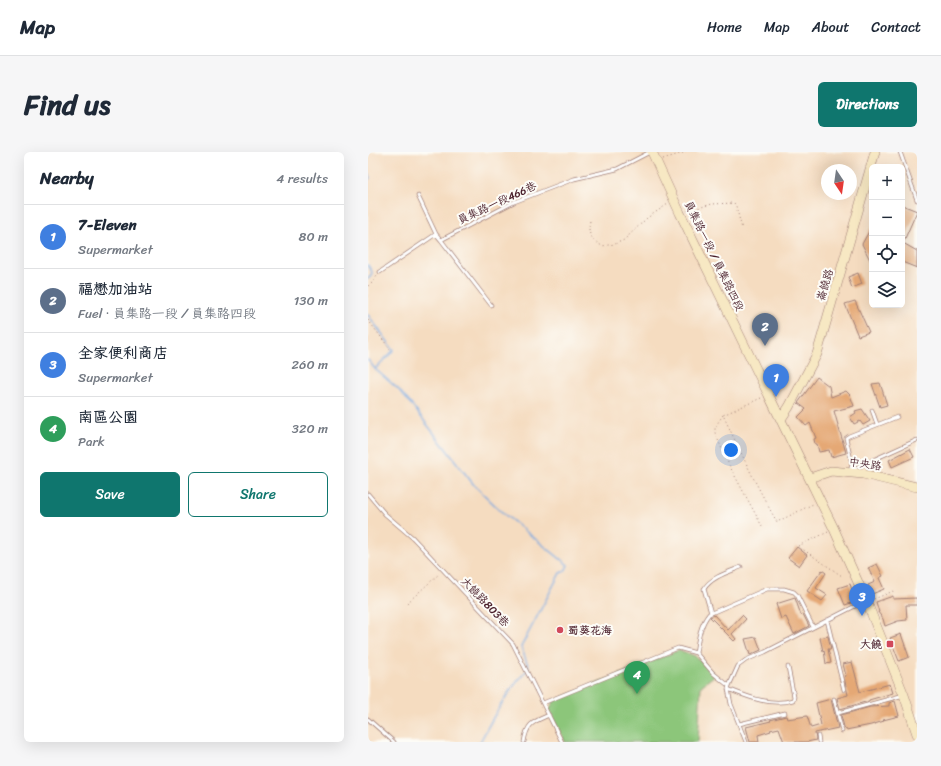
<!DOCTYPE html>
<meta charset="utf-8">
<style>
:root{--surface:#fff;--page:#f6f6f7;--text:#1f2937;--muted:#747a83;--line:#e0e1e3;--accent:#0f766e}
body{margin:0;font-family:Sriracha,"LXGW WenKai TC",sans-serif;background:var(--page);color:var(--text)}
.controls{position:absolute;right:12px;top:12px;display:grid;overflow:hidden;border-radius:6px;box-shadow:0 4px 16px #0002}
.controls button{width:36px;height:36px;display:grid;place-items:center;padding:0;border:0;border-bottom:1px solid var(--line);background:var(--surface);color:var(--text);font:20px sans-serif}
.compass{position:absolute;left:453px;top:12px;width:36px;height:36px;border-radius:50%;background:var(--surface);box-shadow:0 4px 16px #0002;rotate:167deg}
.you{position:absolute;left:363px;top:298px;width:14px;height:14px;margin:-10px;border:3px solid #fff;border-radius:50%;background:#1a73e8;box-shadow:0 0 0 6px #1a73e833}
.badge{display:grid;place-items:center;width:26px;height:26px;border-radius:50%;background:var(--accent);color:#fff;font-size:13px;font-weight:700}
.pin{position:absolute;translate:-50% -33px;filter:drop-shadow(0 1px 2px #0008)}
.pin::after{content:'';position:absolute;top:21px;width:14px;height:12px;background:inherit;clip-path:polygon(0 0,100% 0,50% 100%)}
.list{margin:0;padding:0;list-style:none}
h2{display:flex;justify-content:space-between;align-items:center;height:52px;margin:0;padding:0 16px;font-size:17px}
h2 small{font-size:13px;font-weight:400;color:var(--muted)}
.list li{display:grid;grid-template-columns:26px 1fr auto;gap:12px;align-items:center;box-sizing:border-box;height:64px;padding:0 16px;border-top:1px solid var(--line)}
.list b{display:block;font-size:15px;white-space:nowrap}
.list p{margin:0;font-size:13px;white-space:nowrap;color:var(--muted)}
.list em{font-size:13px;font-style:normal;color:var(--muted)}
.actions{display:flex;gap:8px;padding:12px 16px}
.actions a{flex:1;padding:9px 0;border:1px solid var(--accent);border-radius:6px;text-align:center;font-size:14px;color:var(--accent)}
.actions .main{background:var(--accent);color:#fff}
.icon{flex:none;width:22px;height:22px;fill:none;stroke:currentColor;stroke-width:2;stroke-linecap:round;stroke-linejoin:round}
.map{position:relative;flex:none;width:549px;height:590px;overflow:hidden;border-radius:6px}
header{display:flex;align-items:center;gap:24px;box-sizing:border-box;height:56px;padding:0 20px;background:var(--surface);border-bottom:1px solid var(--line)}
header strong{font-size:19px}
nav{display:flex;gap:22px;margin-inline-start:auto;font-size:14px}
.intro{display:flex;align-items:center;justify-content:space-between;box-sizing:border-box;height:96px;padding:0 24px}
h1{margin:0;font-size:28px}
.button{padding:10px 18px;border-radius:6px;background:var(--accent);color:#fff;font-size:14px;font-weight:700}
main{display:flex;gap:24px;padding:0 24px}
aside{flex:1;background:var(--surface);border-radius:6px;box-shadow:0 4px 16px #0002}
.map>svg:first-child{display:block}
</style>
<header>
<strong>Map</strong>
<nav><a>Home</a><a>Map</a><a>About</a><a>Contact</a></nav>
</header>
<div class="intro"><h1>Find us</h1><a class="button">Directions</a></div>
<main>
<aside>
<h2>Nearby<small>4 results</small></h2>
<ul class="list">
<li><span class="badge" style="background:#3f7fe0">1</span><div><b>7-Eleven</b><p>Supermarket</p></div><em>80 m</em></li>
<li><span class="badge" style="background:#5c6f8a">2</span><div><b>福懋加油站</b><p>Fuel · 員集路一段 / 員集路四段</p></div><em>130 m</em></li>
<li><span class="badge" style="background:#3f7fe0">3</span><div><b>全家便利商店</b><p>Supermarket</p></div><em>260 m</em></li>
<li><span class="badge" style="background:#2e9e5b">4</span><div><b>南區公園</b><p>Park</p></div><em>320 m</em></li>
</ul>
<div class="actions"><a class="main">Save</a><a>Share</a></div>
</aside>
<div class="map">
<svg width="549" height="590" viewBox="0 0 549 590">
<rect width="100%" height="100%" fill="#fdfcf7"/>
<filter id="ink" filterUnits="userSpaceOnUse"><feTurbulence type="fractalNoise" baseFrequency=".025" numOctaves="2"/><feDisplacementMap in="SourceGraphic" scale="8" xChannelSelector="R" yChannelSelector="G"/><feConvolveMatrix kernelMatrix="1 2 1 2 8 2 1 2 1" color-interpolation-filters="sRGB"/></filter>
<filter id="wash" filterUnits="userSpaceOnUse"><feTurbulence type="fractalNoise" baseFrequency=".012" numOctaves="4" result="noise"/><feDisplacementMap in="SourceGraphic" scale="16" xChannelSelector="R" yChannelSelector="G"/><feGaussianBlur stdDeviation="0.9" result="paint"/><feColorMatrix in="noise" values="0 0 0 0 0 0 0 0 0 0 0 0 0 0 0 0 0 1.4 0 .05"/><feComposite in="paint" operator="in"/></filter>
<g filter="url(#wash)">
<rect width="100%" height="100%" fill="#f5dcc0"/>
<!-- green -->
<path fill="#8cc67a" stroke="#6b7252" d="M311,498L327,504L347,523L333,534L330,590H197L181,559L186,549Z"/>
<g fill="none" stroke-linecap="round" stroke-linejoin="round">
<!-- stream -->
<path stroke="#73a7e0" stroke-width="1.5" d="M0,22L2,26L0,27
M0,113L4,120L3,124L0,127
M0,163L26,198L7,217L30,237L47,257L106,333L136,362L200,413L197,419L192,421L153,495L161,516C140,538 126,563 112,590
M0,208L7,217"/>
</g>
<g id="blocks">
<!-- building -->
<path fill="#e5a874" d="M534,53L549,59L535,91L549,99V116L534,110Z
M504,74V112L494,92Z
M490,121L494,132L484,136L480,125Z
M487,149L501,180L490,184L477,152Z
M449,225L461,234L463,245L478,239L482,243L486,254L466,259L478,301L463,305L461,298L451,300L449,292H447L446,287L448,286L442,271L438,274L430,265L438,257L430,251Z
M512,231L519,253L512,255L504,232Z
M494,257L502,269L495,273L492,269L486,272L482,265L488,261L487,259Z
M542,297L546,305L524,315L521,308Z
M429,395L439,403L431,414L420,406Z
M509,412L515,424L511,426L516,437L504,442L500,433L507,430L500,416Z
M454,418L458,421L448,436L459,443L454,449L439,439Z
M482,432L485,441L486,450L477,453L470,436Z
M525,444V447L549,446V453H538L539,468L530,469L517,474L515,467L510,460H511L508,450Z
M427,446L433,463L435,462L441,474L426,482L418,465L413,467L408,452Z
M346,463L360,478L374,463L378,467L364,482L368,487L366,489L342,465Z
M533,482L541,505L531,509L522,486Z
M460,484L463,497H460L463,511L458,512L456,498L455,499L452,486Z
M388,485L393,498L382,503L377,487Z
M484,510L492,540L522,532L525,541L501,548V549L472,557L469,546L480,543L476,525L478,524L475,512Z
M463,547L470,576L447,581L448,588L439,590H416L411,576L402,578L403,579L390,583L391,590H382L378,575L403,569L402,568L418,564L419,567L439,564L443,576L453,573L448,551Z
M527,549L531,564L515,568L516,569L503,573L478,578L476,575L473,563L502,555L521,554V551Z"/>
</g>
</g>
<g filter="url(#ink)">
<use href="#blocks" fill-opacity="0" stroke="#a07e76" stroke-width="1"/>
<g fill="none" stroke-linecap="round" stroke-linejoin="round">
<defs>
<path id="lane" d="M532,0L549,48
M50,44L68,82
M73,88L123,153
M12,120L68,82L73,88L146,50L206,27L249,17L282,0
M504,258L509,272
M485,317L549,288
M482,320L484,312L478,286L481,284L529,265
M0,342L17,362L45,386L145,492L194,590
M343,461L336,437C343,425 361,420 373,415
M459,468L476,538
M328,501C330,488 332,473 341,462L399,437H416L426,440L429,443L445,475
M360,537C380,545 404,555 425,548L426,545L420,515
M466,547L474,579
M175,551L310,496L328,501L345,521L361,534
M470,561L536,543
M0,567L26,590
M371,572L417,561
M450,584L451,590
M156,590C159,571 165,570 181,563
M378,590L363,552L360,537L361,534L370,514L378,508L397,500L497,449"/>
<path id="secondary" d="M284,0L312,61L466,377L498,448L536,543L549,582
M413,267L421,255L449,202L507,0
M442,326L463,319L495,322L549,335"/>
</defs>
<!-- lane casing -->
<use href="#lane" stroke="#a07e76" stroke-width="4.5"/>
<!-- secondary casing -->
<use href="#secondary" stroke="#a07e76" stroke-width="10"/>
<!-- path -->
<path stroke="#a07e76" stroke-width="1" stroke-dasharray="1 3" stroke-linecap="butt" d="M295,7L318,0
M319,59L344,52L366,51L368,54L374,77
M222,69C219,82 223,87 234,94L247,92L256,88L279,66L300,52
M0,134L4,131L9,124
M0,168L22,197
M393,246L355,263C372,299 389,335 409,370L445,352
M355,263L347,275V281L361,313L395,376
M460,380L430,394L474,424
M506,447L528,438
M39,451L71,422"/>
<!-- lane -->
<use href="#lane" stroke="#fff" stroke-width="3"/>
<!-- secondary -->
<use href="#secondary" stroke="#f7e8c3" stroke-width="9"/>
</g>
</g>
<!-- markers -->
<g fill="#d1495b" stroke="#fdfcf7" stroke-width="1.5">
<circle cx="192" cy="478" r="4"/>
<rect x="518" y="488" width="8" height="8" rx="2"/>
</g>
<g text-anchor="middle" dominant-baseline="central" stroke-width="4" stroke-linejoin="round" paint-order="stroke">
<!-- street labels -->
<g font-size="11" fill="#4a1f2b" stroke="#fdfcf7">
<text transform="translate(129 51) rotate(-25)">員集路一段466巷</text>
<text transform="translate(346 104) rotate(64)">員集路一段 / 員集路四段</text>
<text transform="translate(457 133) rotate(-74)">崙饒路</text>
<text transform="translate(497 312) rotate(9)">中央路</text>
<text transform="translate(117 450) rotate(46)">大饒路803巷</text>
</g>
<!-- poi labels -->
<g font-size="11" font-weight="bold" fill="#4a1f2b" stroke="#fdfcf7" text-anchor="start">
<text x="200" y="478">蜀葵花海</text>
<text x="514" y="492" text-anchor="end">大饒</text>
</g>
</g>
</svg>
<div class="controls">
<button>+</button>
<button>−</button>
<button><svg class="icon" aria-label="locate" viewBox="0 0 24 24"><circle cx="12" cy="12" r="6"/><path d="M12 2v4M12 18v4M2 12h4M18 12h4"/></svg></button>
<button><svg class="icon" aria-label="layers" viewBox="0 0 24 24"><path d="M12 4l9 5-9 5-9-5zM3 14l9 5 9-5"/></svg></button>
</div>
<svg class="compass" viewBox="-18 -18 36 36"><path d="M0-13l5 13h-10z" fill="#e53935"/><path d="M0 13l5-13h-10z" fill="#747a83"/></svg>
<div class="you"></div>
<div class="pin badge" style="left:408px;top:245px;background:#3f7fe0">1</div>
<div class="pin badge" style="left:397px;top:194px;background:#5c6f8a">2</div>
<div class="pin badge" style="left:494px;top:464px;background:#3f7fe0">3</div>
<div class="pin badge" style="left:269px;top:542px;background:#2e9e5b">4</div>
</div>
</main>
